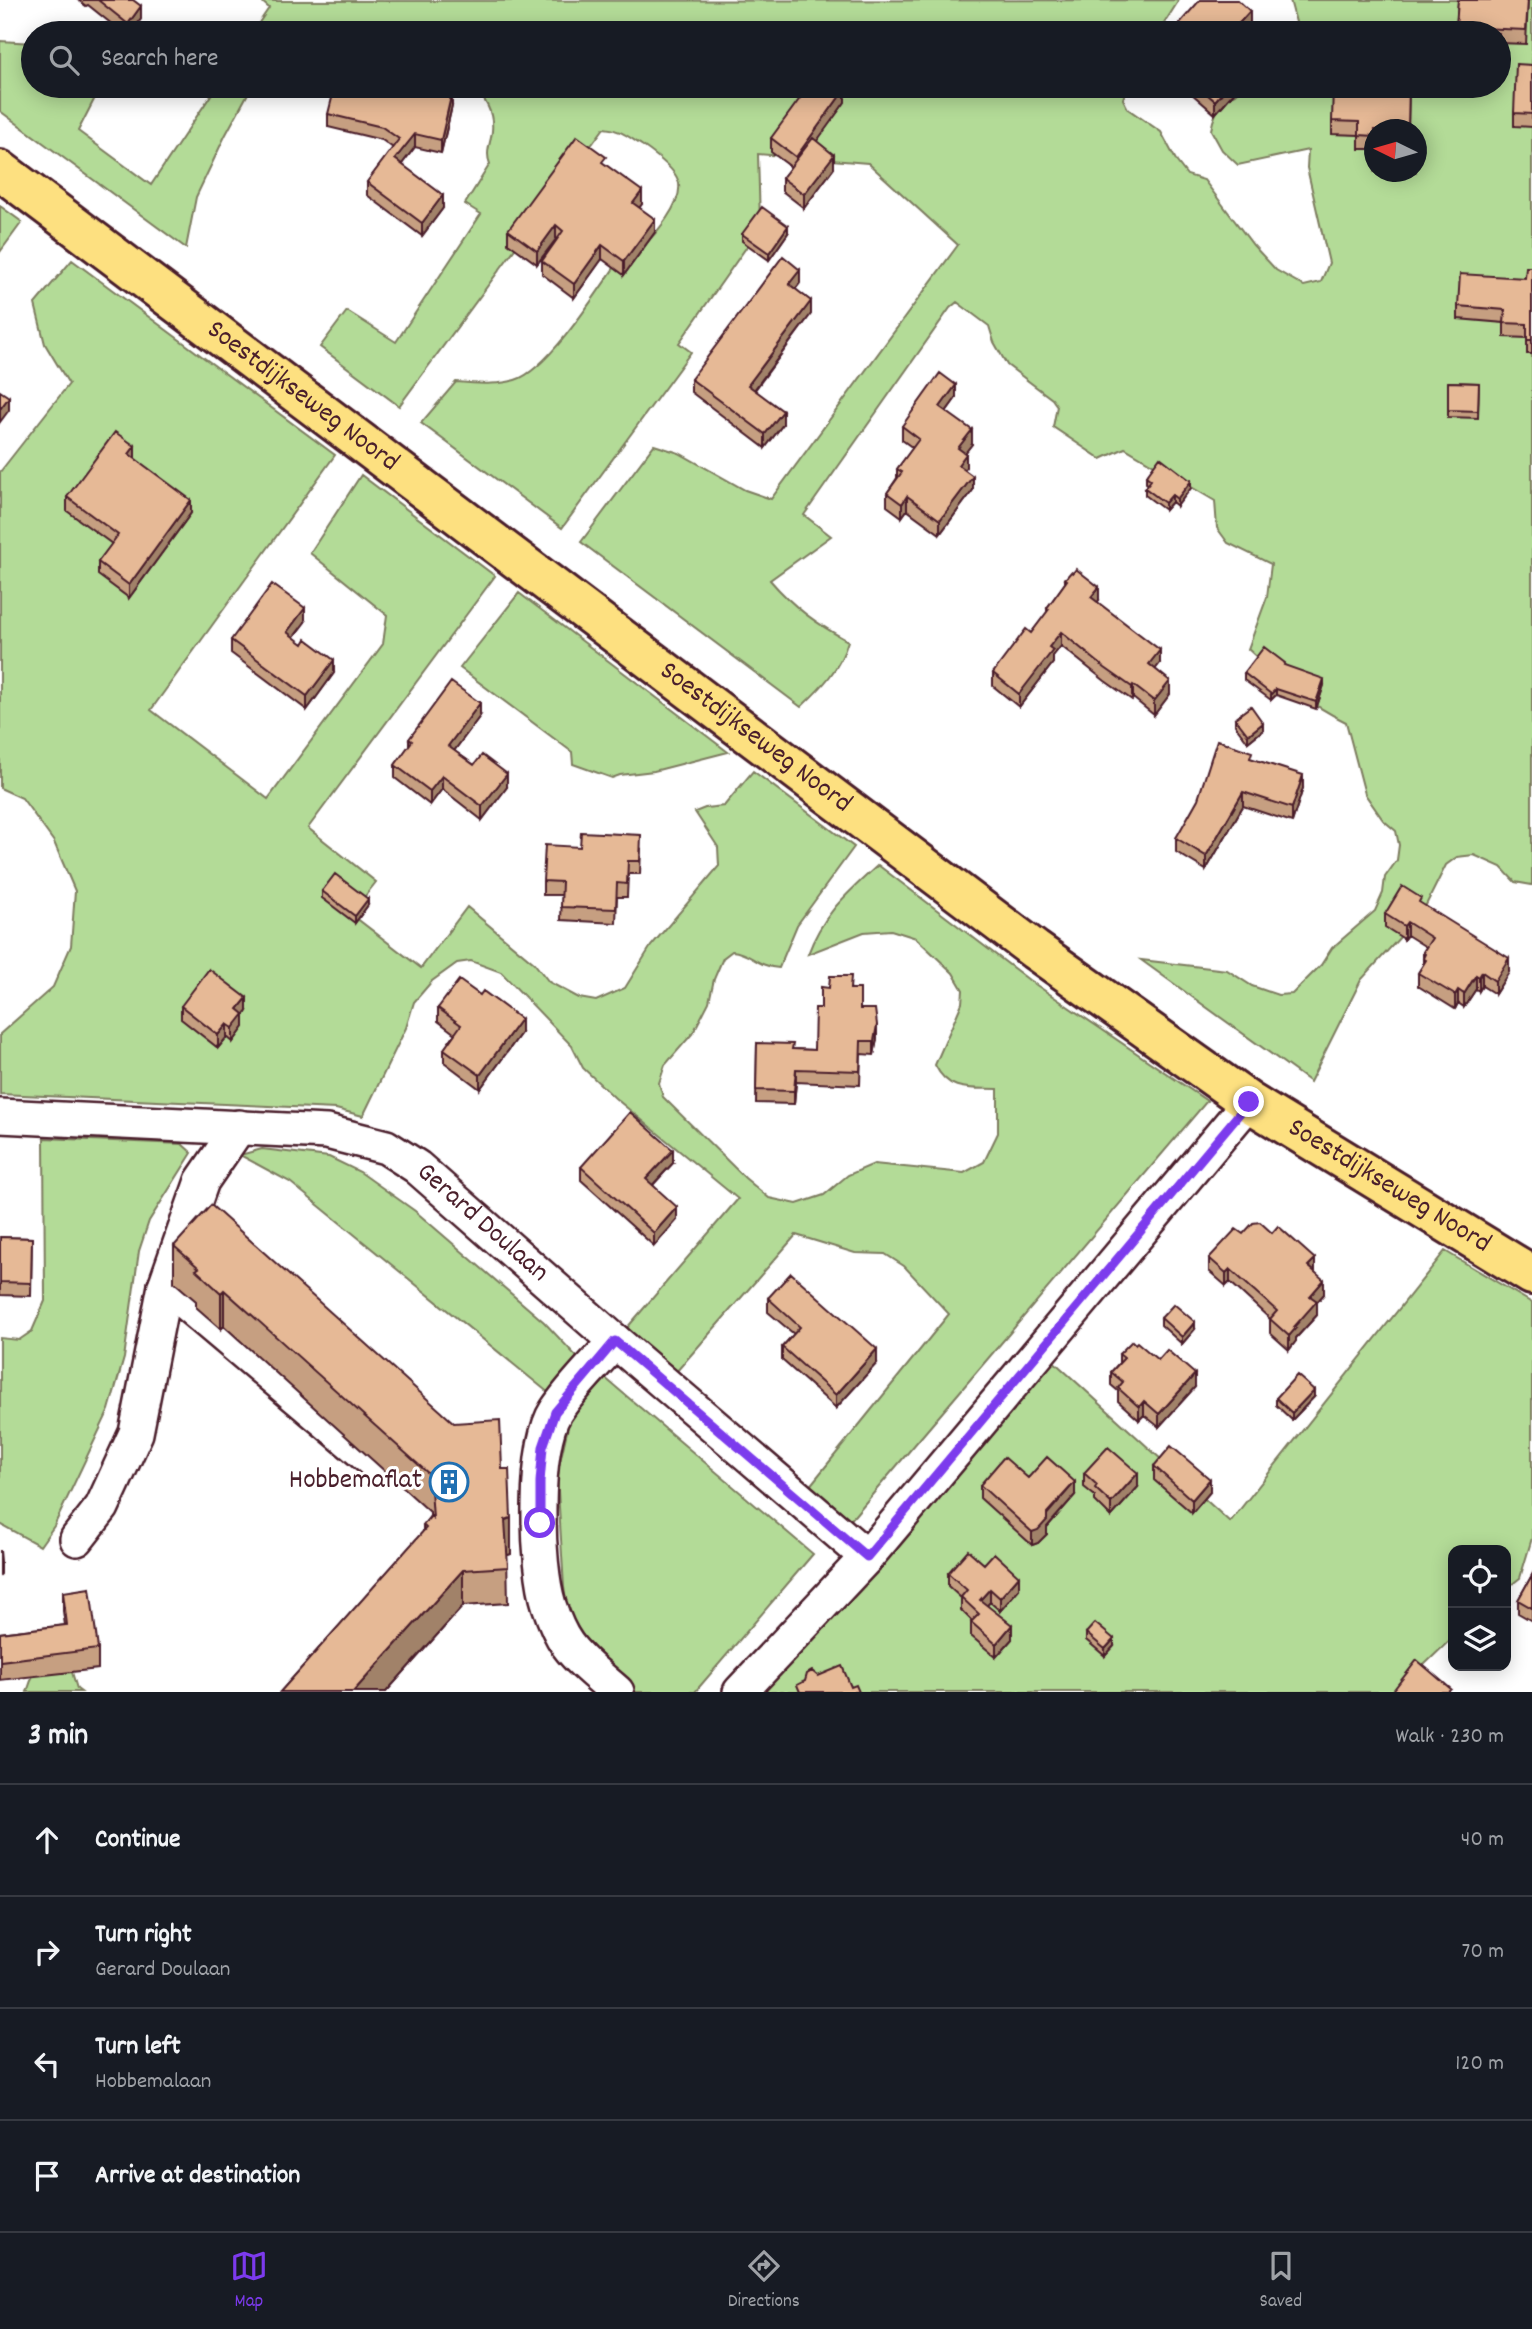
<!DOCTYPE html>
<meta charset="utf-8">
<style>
:root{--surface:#171b24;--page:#20242c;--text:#f1f3f6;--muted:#9ea1a6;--line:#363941;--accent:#7c3aed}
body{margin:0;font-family:Dekko,sans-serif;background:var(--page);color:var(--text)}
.controls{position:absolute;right:21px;bottom:21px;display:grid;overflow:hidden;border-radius:14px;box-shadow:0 4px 18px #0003}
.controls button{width:63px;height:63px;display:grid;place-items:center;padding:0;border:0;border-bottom:2px solid var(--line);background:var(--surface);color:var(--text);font:35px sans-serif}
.compass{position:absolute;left:1364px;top:119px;width:63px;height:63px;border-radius:50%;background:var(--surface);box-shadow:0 4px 18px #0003;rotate:275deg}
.stop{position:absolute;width:21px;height:21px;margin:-16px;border:5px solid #7c3aed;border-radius:50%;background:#fff}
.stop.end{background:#7c3aed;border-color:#fff;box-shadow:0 2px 7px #0008}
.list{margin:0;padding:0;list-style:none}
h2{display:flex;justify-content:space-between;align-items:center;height:91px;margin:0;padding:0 28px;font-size:30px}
h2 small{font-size:23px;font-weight:400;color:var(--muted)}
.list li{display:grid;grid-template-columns:46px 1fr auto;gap:21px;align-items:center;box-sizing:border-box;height:112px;padding:0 28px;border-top:2px solid var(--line)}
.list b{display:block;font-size:26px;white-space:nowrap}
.list p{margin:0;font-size:23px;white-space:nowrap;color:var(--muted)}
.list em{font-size:23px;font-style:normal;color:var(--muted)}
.icon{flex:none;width:38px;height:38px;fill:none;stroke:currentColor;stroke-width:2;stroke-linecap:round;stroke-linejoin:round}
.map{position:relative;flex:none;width:1532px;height:1692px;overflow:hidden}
.search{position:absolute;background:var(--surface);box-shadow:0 4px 18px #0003;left:21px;right:21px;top:21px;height:77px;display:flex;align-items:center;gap:18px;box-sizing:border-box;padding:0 24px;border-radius:38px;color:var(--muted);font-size:26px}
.sheet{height:539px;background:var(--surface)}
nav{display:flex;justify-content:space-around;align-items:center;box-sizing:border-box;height:98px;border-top:2px solid var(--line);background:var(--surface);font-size:19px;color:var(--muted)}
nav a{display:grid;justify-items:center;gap:4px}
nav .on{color:var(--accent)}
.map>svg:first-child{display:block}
</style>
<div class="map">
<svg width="1532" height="1692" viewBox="0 0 1532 1692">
<rect width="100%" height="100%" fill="#fff"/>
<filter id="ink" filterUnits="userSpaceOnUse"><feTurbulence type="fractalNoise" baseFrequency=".0143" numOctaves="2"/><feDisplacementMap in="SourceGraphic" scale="14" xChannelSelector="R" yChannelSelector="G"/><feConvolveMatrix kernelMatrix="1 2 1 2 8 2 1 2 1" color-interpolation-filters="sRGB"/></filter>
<g filter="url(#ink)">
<!-- green -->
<path fill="#b3db97" stroke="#7e7d61" stroke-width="2" fill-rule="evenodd" d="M260,0L275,1L1179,0L1158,33H349L313,20L295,28L290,33H252L269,8Z
M1290,0H1532V885L1515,882L1501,867L1474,855L1457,857L1446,865L1422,913L1361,980L1310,1082L1141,960L1227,970L1252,986L1278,995L1292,994L1321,965L1332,948L1375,911L1383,893L1385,877L1397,860L1399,845L1396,831L1383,820L1365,794L1346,722C1308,704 1279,678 1248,649L1267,597L1271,564L1228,543L1217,528L1215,501L1125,448L1101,459L1053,427L1057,406L1052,399L1007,365L994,342L989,326L957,302L950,308L804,515L831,536L770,580C794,608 817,624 848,641C840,669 822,687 801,707L581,542L654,445L679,453L745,490L771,499L958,245L868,163L758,154L760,222L750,242L679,343L691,352L562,528L421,423L456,382C475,383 496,386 515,380C550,370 605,280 627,249L640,250C653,237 686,201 678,180C674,169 653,153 643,146C630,138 620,129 604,128L399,406L320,347L347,311L396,342L481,214L465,204L490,164C485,152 491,143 492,131C494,112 485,99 473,86H1127L1123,99L1128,109L1161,132L1177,162L1187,175L1204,180L1253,245L1276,270L1304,286L1321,282L1329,263L1307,168L1308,150L1238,165L1222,150L1211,130C1216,103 1226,98 1249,86H1499V33H1296L1297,26ZM1374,130H1416V172H1374Z
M0,41L33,43V86H93L99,90L78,131L151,185L217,86H252L225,136L196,197L186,248L0,111Z
M0,206L22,222L0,252Z
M72,260L335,455L151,710L268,799L383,644L387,615L310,553L361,475L495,576L308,828L376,882L351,914L421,968L467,907L534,963L549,982L579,998L596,1001L625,988L651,946L719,866L718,847L695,812L705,808L724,806L753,771L854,847L797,925L779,968C755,966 752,953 732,951L723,958L714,979L709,1002L693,1033L665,1065L659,1083L663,1097L745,1178L769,1198L797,1204L824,1195L848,1175L874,1164L964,1173L984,1162L998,1133V1089C970,1088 949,1093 935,1065L962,1003L963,990L953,973L916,938L891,930L864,932L808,954C823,913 847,894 878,865L1029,980L1207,1101L849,1522L809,1487L949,1314L904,1266L885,1254L855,1253L796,1235L676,1372L626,1329L738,1199L615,1098L583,1068L572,1046L501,972L471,961L457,963L432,981L414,1002L406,1028L363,1116L336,1109L0,1094V1034L53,987L71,946L75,891L54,842L22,798L0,788V472L69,384L45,344L35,304Z
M519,593L728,752L654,771L620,775L612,778L573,764L572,752L460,668Z
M44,1138L182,1144L192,1153L149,1221L139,1251L124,1358L109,1410L54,1526L40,1546L0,1524V1338L19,1340L32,1331L45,1301Z
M262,1149L329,1157L360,1172L415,1211L544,1322L577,1357L554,1386L550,1394L290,1182L240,1155Z
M1445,1251L1532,1303V1538L1520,1578L1506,1589V1550H1453V1637L1396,1692H762L1051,1359L1230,1522Z
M604,1377L813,1554L695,1692H635L584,1637L567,1610L564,1587L557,1475L570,1418Z
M42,1649L66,1652L77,1689L81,1692H27Z"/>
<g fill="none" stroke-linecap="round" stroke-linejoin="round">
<defs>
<g id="minor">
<path id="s1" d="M0,1116L327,1132L386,1147L417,1167L615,1341L867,1557"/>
<path d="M165,1286L380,1467"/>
<path d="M615,1341C596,1364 572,1386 556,1411C533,1446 536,1565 549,1605C553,1617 560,1634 567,1644C580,1662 600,1677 617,1692"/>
<path d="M77,1539L102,1507L136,1433L165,1286L202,1181L239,1127"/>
<path d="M740,1692L867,1557L1249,1102"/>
</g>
<g id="major">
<path id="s2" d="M0,170L1035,950L1249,1102L1532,1275"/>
</g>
</defs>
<!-- minor casing -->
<use href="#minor" stroke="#4a1f2b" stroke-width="38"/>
<!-- major casing -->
<use href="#major" stroke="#4a1f2b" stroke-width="44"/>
<!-- minor -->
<use href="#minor" stroke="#fff" stroke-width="33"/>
<!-- major -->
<use href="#major" stroke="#fde080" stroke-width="38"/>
</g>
<!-- wall -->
<path fill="#c69f81" stroke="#4a1f2b" stroke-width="2" d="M78,0H133L141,19L131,33H123L88,5L86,6Z
M1458,0H1528L1526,44L1499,43V33H1456Z
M1532,65V127L1514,126V113Z
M1183,86H1236V90L1215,114Z
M1409,86L1408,130H1375V149H1359V135L1332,134V121Z
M845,102L816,141L834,168L804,208L782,191V178L791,167L771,152V138Z
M452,106L441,153L415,147L402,164L443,208L422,236L367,195V182L393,148L382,140L328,127V114Z
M606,165L642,204L639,208L655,232L624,275L602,259L574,298L542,274V261L557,240L556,239L537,264L508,243V230Z
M788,233L769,260L742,241V234Z
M1532,267V354H1527V338L1504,337V323L1458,319V306L1525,278Z
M800,283L795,289L811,314L755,390L783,424L765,448L691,392V379Z
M1448,382L1479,383L1478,418L1448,417Z
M956,398L946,412L972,444L965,453L966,467L964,470L973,490L940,534L907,510L902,517L887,506V493L897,478V469L913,448L902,440V426Z
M135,459L191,513L129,598L98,575V562L112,544L67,511V497Z
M1146,476L1191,488L1177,506L1172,502L1165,510L1145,495V488L1148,484L1146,483Z
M1065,579L1099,600L1097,602L1160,663L1155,669L1170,694L1154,715L1133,698L1132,700L1105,681L1061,646L1053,656V663L1019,707L993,686V673L1031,633L1047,613V608L1065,583Z
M305,622L293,637L334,673L307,710L231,653V640Z
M1285,666L1324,685L1316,709L1276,695L1271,700L1244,680V673Z
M480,716L454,751L507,787L482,820L442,789L430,805L395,778V765L409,746V739Z
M1235,718L1263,730L1248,742L1235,725Z
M1252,759L1303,788L1292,822L1243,806L1206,870L1176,852V838Z
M641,849L640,874H628L627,897H617L616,923L561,920L562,895H543V881Z
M322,891L368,905L355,923L322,898Z
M1421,904L1509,972L1495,994L1482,986L1479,991L1476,989L1464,1007L1458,1003L1455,1009L1418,986V973L1423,965V952L1426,947L1407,935L1404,939L1385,927V914Z
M851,989L860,1009L877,1039L874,1055L861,1054L860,1085L796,1082L794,1104L756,1103L757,1043L793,1049L814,1050L821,1008Z
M181,1006L247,1011L244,1016V1027L233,1042L227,1037L218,1048L181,1019Z
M438,1008L521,1033L480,1089L444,1062V1049L455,1034L438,1021Z
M673,1163L653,1185L677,1220L654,1246L581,1180V1167Z
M1243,1234L1315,1272L1324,1294L1317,1302V1315L1296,1338V1341L1289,1350L1270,1333V1319L1230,1282L1226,1286L1209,1271V1258Z
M0,1237L32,1238L31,1296L0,1295Z
M174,1246L502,1469L511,1554L507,1555L508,1603L463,1606L386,1692H280L423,1532V1525L430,1516V1512L224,1326L221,1329L196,1307V1301L174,1282Z
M768,1298L877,1363L836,1408L782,1360V1347L794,1334L768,1312Z
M1161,1318L1195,1329L1182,1344L1161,1325Z
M1119,1354L1158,1360L1195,1387L1159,1427L1144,1415L1139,1420L1118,1401V1391L1111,1385V1372L1119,1363Z
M1314,1397L1292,1420L1276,1405V1398Z
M1154,1466L1210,1492L1192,1513L1154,1480Z
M1084,1473L1138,1487L1111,1517L1095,1501V1496L1084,1487Z
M1028,1478L1075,1495L1047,1527V1534L1038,1543L1032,1545L980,1498V1485Z
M0,1550L1,1561V1574L0,1575Z
M984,1564L1019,1589L1000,1611L990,1602L987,1605L1012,1639L996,1657L971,1636V1622L972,1621L961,1610V1598L948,1586V1573Z
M1532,1575V1621L1518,1613V1600Z
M63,1592L98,1649V1669L0,1680V1633L65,1625L63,1611Z
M1086,1633L1114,1646L1105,1656L1086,1640Z"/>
<!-- shaded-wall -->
<path fill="#a18269" stroke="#4a1f2b" stroke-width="2" d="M141,6V19L131,33H128V24Z
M1250,11V24L1242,33H1230Z
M1228,86H1236V90L1215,114V101Z
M845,89V102L796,170V157Z
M452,92V106L441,153V140Z
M415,134V147L395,173V159Z
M834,155V168L804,208V194Z
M642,191V204L633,216V203Z
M443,195V208L422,236V223Z
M655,219V232L624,275V261Z
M556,225V239L537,264V251Z
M788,226V233L769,260V253Z
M602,245V259L574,298V284Z
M800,270V283L789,298V284Z
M811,301V314L748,398V385Z
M956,385V398L940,420V407Z
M9,397V410L0,422V409Z
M783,411V424L765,448V434Z
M972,430V444L958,462V448Z
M135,446V460L129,454Z
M966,454V467L958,479V465Z
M973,476V490L940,534V520Z
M1191,481V488L1177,506V499Z
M1172,495V502L1165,510V503Z
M907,496V510L902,517V504Z
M191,500V513L129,598V585Z
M1099,587V600L1091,611V597Z
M305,608V622L287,646V632Z
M1061,632V646L1053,656V663L1019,707V694L1049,647Z
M1160,650V663L1149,678V664Z
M334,660V673L307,710V696Z
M1324,679V685L1316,709V702Z
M1170,681V694L1154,715V701Z
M1133,685V698L1132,700V687Z
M1276,689V695L1271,700V694Z
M480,703V716L448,759V746Z
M1263,723V730L1248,742V735Z
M507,774V787L482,820V806Z
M1303,775V788L1292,822V808Z
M442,776V789L430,805V791Z
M1243,792V806L1206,870V856Z
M368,899V905L355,923V916Z
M1407,922V935L1404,939V926Z
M1509,958V972L1495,994V981Z
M1482,972V986L1479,991V977Z
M1476,975V989L1464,1007V994Z
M1458,990V1003L1455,1009V995Z
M247,998V1011L244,1016V1027L233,1042V1028L238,1009Z
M521,1019V1033L480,1089V1075Z
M227,1024V1037L218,1048V1035Z
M877,1025V1039L874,1055V1041Z
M796,1069V1082L794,1104V1091Z
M673,1150V1163L646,1192V1179Z
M677,1207V1220L654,1246V1233Z
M1315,1259V1272L1308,1266Z
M1230,1269V1282L1226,1286V1273Z
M1324,1280V1294L1317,1302V1315L1296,1338V1341L1289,1350V1336L1310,1296Z
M224,1290V1326L221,1329V1293Z
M1195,1322V1329L1182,1344V1337Z
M877,1349V1363L836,1408V1395Z
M1195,1374V1387L1159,1427V1414Z
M1314,1390V1397L1292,1420V1413Z
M1144,1401V1415L1139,1420V1407Z
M1138,1473V1487L1111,1517V1503Z
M1210,1479V1492L1192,1513V1500Z
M1075,1482V1495L1047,1527V1534L1038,1543L1032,1545V1532Z
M511,1518V1554L505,1556V1520Z
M463,1570V1606L386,1692H353Z
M1019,1576V1589L1000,1611V1598Z
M990,1589V1602L980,1613V1600Z
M1012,1625V1639L996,1657V1644Z
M1114,1639V1646L1105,1656V1649Z"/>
<!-- building -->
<path fill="#e6b996" stroke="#4a1f2b" stroke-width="2" d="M98,0H133L141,6L128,24Z
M1200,0H1238L1250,11L1230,33H1171Z
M1458,0H1528L1526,30L1456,27Z
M1516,64L1532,65V114L1514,113Z
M335,86H424L452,92L441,140L415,134L395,159L443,195L422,223L367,182L399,139L382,127L328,114Z
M809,86H841L845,89L796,157L771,138Z
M1198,86H1228L1215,101Z
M1333,86H1409L1408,127H1402V130H1375V136L1359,135V122L1332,121Z
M577,136L606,157L602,162L642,191L633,203L655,219L624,261L602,245L574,284L542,261L563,231L556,225L537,251L508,230Z
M813,138L834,155L804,194L782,178Z
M762,207L788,226L769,253L742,234Z
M783,256L800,270L789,284L811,301L748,385L783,411L765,434L691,379Z
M1526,267H1532V340H1527V324L1504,323L1505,310L1458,306L1460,274L1525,278Z
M940,373L956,385L940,407L972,430L958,448L966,454L958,465L973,476L940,520L907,496L902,504L887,493L902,472L897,469L919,439L902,426Z
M1448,382L1479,383L1478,411L1448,410Z
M0,391L9,397L0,409Z
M115,432L135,446L129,454L191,500L129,585L98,562L118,535L67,497Z
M1160,457L1191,481L1177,499L1172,495L1165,503L1145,488L1151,480L1146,476Z
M1076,569L1099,587L1091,597L1160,650L1149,664L1170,681L1154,701L1133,685L1132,687L1105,668L1061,632L1049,647L1053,650L1019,694L993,673L1026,629L1031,633L1049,609L1047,608L1067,580L1065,579L1071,572L1073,573Z
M272,584L305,608L287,632L303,644L306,639L334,660L307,696L231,640Z
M1264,647L1285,663L1284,665L1324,679L1316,702L1276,689L1271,694L1244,673Z
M451,682L480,703L448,746L474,765L482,755L507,774L482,806L442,776L430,791L395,765L412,741L409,739Z
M1251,706L1263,723L1248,735L1235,718Z
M1217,740L1252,752L1250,758L1303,775L1292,808L1243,792L1206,856L1176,838L1198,799Z
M581,832L641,835L640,861H628L627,884L617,883L616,909L561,907L562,882L543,881L545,845L580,847Z
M335,874L368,899L355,916L322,891Z
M1402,886L1421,898L1419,902L1509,958L1495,981L1482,972L1479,977L1476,975L1464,994L1458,990L1455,995L1418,973L1426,960L1423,958L1425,954L1423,952L1432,938L1407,922L1404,926L1385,914Z
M209,969L247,998L238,1009L244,1014L233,1028L227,1024L218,1035L181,1006Z
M830,976H851L850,989H860V1009H875L877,1025L874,1041H861L860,1071L796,1069L794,1091L756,1090L757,1043L793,1044L792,1049L814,1050L815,1008H821V987L829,988Z
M459,980L480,995L483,991L521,1019L480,1075L444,1049L461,1025L438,1008Z
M630,1112L673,1150L646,1179L677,1207L654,1233L581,1167Z
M211,1205L454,1423L500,1420L502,1469H509L511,1518L505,1520L508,1567L463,1570L353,1692H280L426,1528L423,1525L431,1516L433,1518L430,1475L224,1290L221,1293L196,1270L199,1268L174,1246Z
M1260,1222L1272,1233L1278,1226L1315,1259L1308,1266L1324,1280L1310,1296L1317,1301L1294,1327L1296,1328L1289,1336L1270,1319L1277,1311L1230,1269L1226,1273L1209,1258L1236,1229L1243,1234L1253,1223Z
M0,1237L32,1238L31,1283L0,1282Z
M791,1273L877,1349L836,1395L782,1347L800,1327L768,1298Z
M1174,1304L1195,1322L1182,1337L1161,1318Z
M1132,1341L1135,1344L1137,1342L1158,1360L1167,1350L1195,1374L1159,1414L1144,1401L1139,1407L1118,1388L1123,1382L1111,1372L1124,1358L1119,1354Z
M1297,1375L1314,1390L1292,1413L1276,1398Z
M1171,1446L1210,1479L1192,1500L1154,1466Z
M1108,1447L1138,1473L1111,1503L1095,1488L1097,1485L1084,1473Z
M1004,1457L1028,1478L1047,1457L1075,1482L1047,1513V1520L1038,1530L1032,1532L980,1485Z
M968,1550L984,1564L994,1553L1019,1576L1000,1598L990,1589L980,1600L1012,1625L996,1644L971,1622L979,1614L961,1597L967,1590L948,1573Z
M1532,1575V1608L1518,1600Z
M90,1588L98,1649L0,1661V1633L67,1625L63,1592Z
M1095,1623L1114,1639L1105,1649L1086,1633Z
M1417,1660L1451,1689L1448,1692H1392Z
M842,1666L851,1687L856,1685L859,1692H800L797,1685L805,1681L807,1674L812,1671L818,1676Z"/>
</g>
<g fill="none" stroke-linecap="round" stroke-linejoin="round" filter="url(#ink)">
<!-- route -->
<path stroke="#7c3aed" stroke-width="9" d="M540,1523V1482L543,1447L555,1412L615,1341L867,1557L1249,1102"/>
</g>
<!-- icons -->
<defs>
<symbol id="building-ring" viewBox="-11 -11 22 22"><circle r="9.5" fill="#fff" stroke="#1f6fb2" stroke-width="1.5"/><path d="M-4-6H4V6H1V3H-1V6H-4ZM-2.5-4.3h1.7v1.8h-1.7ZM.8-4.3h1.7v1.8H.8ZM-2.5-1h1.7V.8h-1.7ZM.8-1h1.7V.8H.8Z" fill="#1f6fb2"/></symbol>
</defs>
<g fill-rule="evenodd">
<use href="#building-ring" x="427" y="1460" width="44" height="44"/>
</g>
<g text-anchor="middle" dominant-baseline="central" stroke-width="6" stroke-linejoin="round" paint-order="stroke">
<!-- street labels -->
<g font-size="28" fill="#4a1f2b" stroke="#fff">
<text stroke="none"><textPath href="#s2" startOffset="378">Soestdijkseweg Noord</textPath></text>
<text stroke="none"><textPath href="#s2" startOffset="945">Soestdijkseweg Noord</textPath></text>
<text stroke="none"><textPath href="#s2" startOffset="1722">Soestdijkseweg Noord</textPath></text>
<text stroke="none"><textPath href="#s1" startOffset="511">Gerard Doulaan</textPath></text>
</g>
<!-- poi labels -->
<g font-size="28" fill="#4a1f2b" stroke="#fff" text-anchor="end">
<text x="422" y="1482">Hobbemaflat</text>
</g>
</g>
</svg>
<div class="controls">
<button><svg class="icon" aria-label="locate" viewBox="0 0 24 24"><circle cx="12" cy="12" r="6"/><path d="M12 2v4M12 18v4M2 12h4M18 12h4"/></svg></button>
<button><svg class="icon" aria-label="layers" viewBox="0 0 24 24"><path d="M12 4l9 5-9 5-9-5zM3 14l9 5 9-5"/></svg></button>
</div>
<svg class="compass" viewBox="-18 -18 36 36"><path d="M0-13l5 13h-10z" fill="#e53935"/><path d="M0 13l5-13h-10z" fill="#9ea1a6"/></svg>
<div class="stop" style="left:540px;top:1523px"></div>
<div class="stop end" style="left:1249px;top:1102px"></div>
<div class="search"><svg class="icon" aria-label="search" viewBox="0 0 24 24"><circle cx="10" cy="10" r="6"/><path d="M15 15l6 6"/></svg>Search here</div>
</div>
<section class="sheet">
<h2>3 min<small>Walk · 230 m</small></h2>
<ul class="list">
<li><svg class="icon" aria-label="ahead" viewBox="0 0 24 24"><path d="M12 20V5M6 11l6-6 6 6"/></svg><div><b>Continue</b></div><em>40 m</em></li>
<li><svg class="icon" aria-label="right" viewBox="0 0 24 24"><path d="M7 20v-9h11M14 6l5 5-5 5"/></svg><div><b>Turn right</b><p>Gerard Doulaan</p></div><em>70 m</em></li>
<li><svg class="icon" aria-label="left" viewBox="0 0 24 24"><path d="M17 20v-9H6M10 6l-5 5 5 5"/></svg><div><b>Turn left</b><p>Hobbemalaan</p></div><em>120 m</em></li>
<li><svg class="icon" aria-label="arrive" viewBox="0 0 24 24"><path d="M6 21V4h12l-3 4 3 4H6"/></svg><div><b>Arrive at destination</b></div></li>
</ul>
</section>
<nav>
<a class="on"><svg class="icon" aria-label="map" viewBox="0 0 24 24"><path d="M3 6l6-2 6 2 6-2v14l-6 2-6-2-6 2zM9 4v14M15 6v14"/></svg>Map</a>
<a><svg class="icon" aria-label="directions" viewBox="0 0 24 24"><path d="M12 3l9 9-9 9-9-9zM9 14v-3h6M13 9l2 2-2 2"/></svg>Directions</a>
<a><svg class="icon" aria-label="saved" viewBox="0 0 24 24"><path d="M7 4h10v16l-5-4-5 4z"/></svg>Saved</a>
</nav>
